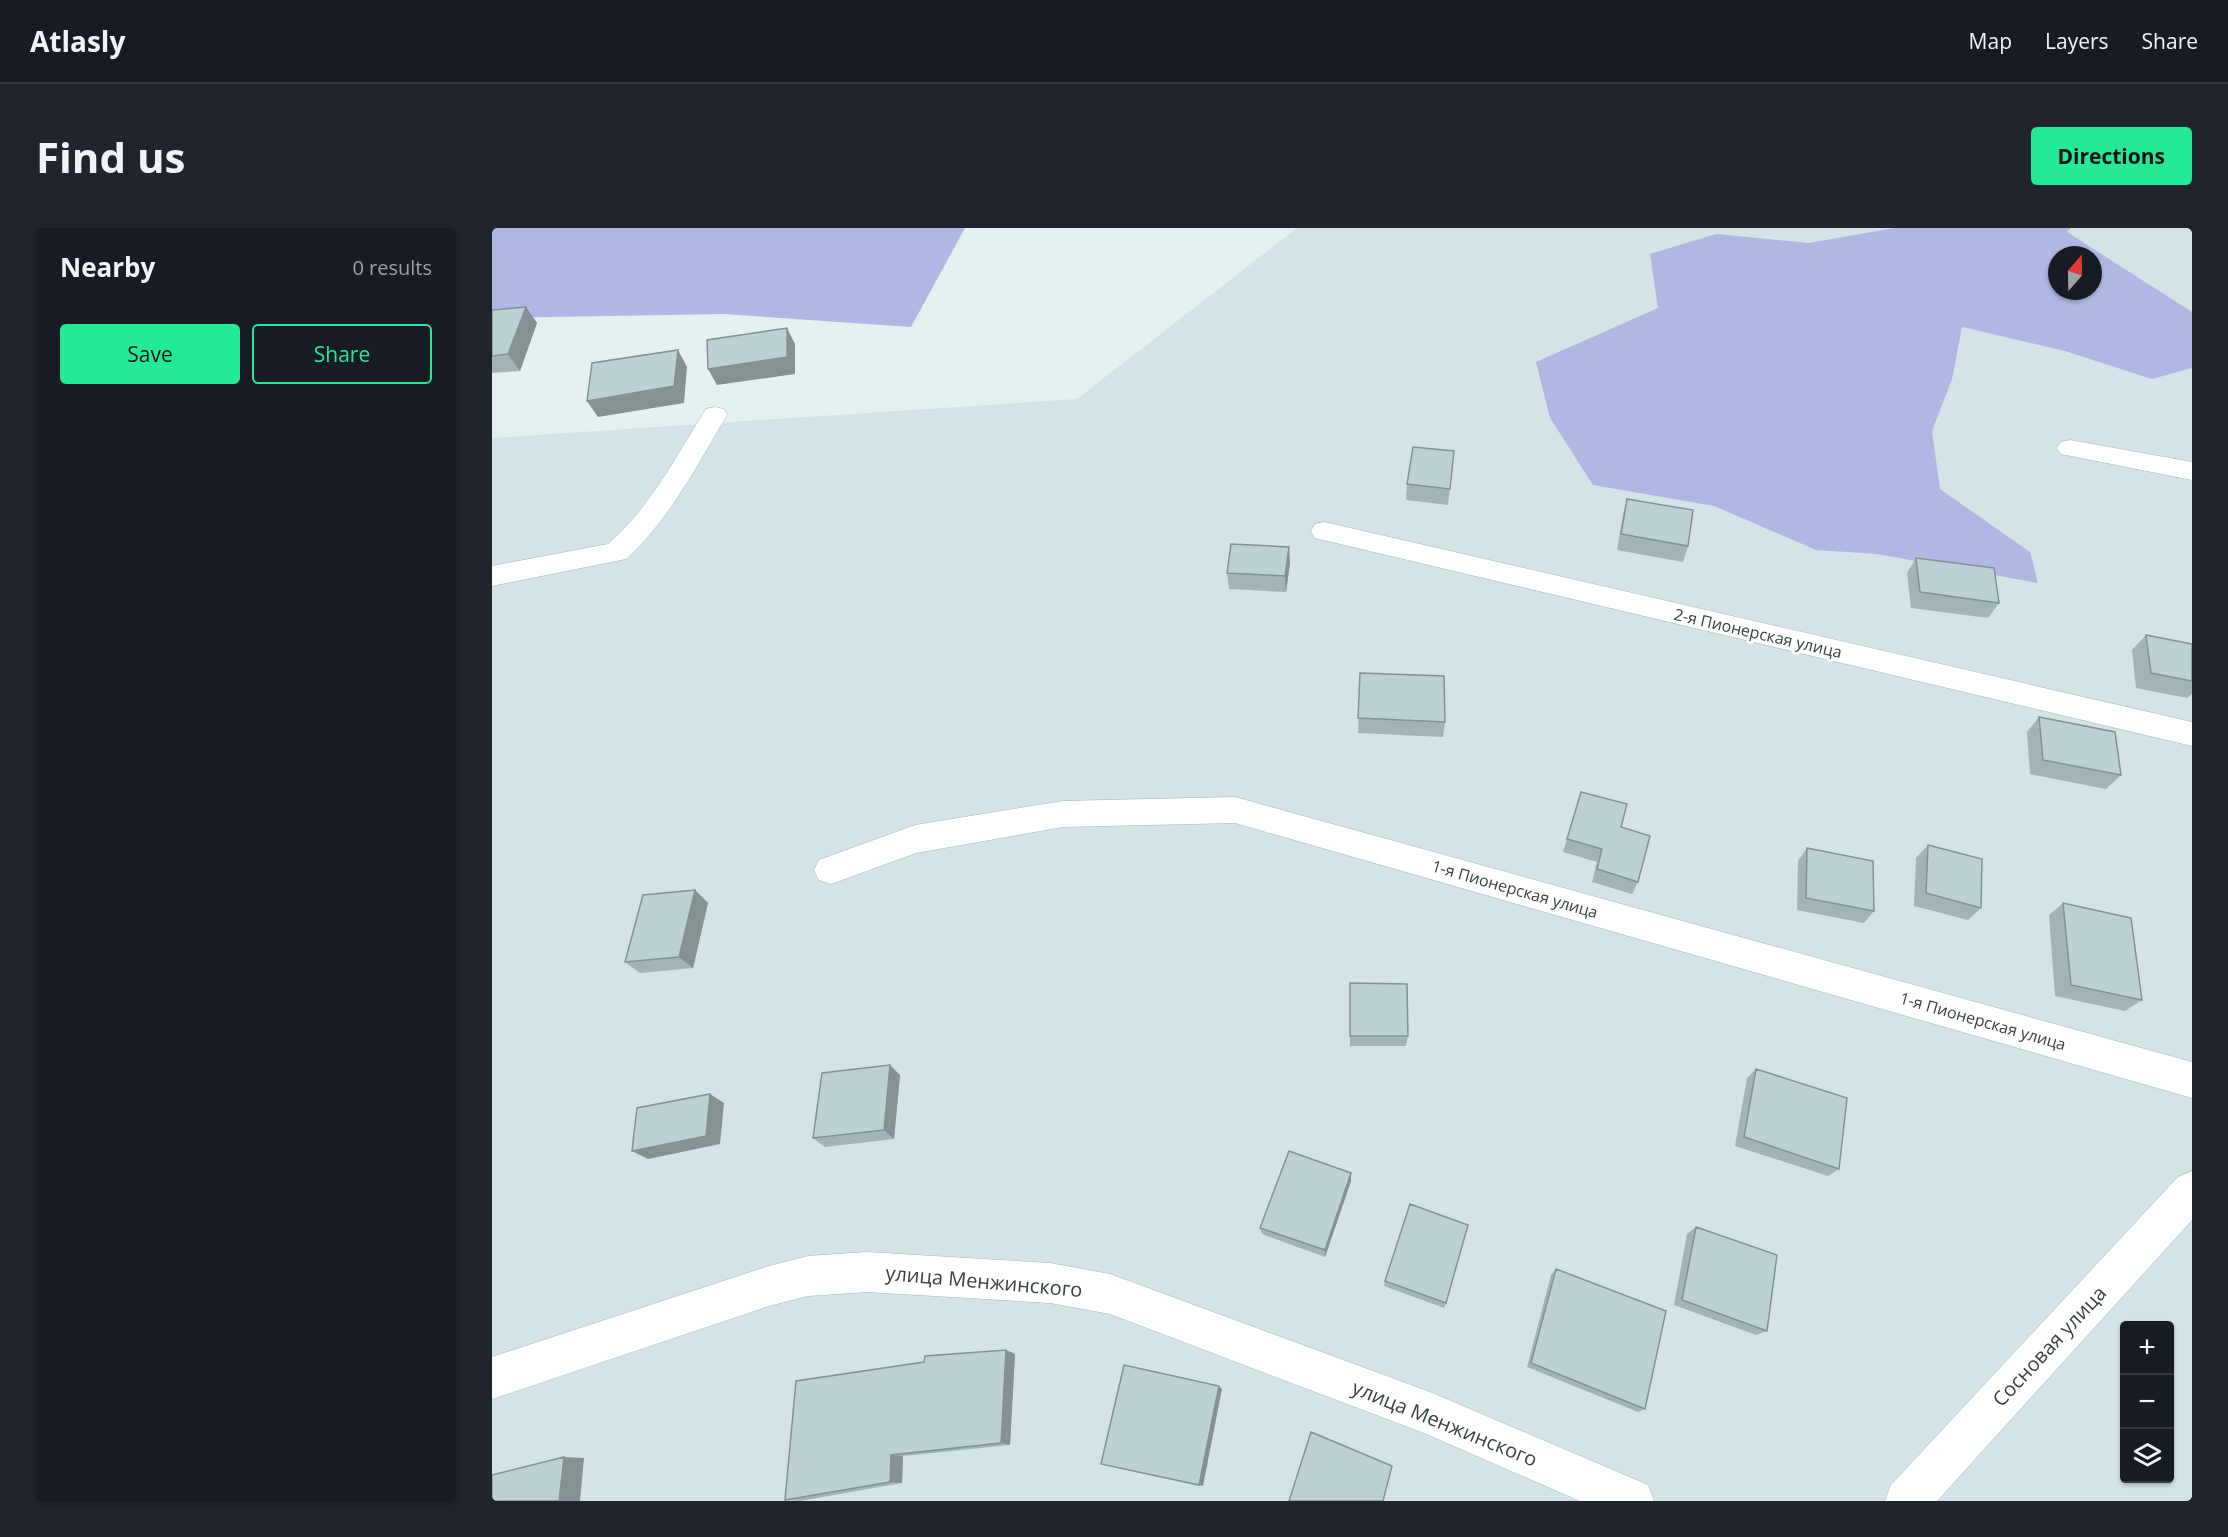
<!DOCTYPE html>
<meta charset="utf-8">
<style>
:root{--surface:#171b24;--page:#20242c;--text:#f1f3f6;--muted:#9ea1a6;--line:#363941;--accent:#24ea97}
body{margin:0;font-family:"Open Sans",sans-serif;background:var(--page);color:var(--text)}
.controls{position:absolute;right:18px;bottom:18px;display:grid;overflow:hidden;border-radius:6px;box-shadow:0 2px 4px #0004}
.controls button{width:54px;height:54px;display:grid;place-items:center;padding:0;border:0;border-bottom:2px solid var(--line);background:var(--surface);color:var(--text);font:30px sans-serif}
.compass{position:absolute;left:1556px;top:18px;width:54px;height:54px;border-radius:50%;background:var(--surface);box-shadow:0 2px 4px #0004;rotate:20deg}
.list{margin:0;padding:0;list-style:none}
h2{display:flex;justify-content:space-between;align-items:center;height:78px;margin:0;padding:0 24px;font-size:26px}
h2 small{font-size:20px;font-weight:400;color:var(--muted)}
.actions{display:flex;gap:12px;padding:18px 24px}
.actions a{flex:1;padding:14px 0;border:2px solid var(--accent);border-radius:6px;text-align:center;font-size:21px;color:var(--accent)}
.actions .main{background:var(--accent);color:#111}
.icon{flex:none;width:33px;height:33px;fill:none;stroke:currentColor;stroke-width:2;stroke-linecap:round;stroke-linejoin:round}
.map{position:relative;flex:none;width:1700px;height:1273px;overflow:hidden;border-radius:6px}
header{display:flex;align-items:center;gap:36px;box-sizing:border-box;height:84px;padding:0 30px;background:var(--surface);border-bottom:2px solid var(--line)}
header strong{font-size:28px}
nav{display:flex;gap:33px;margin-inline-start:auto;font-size:21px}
.intro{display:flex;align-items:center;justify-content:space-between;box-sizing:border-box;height:144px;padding:0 36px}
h1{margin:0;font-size:42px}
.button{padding:15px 27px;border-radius:6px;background:var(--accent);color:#111;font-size:21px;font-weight:700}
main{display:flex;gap:36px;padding:0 36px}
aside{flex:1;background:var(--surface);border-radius:6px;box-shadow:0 2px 4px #0004}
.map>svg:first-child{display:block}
</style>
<header>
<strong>Atlasly</strong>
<nav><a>Map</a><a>Layers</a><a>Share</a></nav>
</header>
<div class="intro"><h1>Find us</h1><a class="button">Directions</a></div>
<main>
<aside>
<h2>Nearby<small>0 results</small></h2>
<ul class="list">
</ul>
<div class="actions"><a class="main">Save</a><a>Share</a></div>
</aside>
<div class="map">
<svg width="1700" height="1273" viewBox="0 0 1700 1273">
<rect width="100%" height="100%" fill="#e5f0f1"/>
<!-- residential -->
<path fill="#d4e3e5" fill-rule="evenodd" d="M805,0H1700V1273H0V210L585,171ZM1565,27H1601V63H1565ZM1632,1098H1678V1250H1632Z"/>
<!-- green -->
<path fill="#b1b7e3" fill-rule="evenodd" d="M0,0H473L419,99L232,86L0,90Z
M1402,0H1579L1575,4L1700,84V140L1660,151L1573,123L1470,99L1460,151L1440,203L1448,261L1538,324L1546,355L1385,326L1324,322L1222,278L1101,257L1058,190L1044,134L1166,80L1158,26L1224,6L1317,15ZM1565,27H1601V63H1565Z"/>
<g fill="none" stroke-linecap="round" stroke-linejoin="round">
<defs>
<path id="street" d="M223,179L232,181L235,187C205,237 178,291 134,331L0,358V338L116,316C159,279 184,228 214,181Z
M1578,212L1700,234V252L1569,226L1565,220L1569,214Z
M832,294L1700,494V518L823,310L819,303L823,296Z
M743,569L1700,834V870L743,595L571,599L424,625L339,656L327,652L322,642L327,632L423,597L571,573Z
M1700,943V992L1445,1273H1393L1399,1257L1686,949Z
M375,1024L558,1035L618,1046L938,1164L1156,1257L1162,1273H1088L932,1205L618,1086L558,1075L375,1064L316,1068L277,1078L0,1171V1129L277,1038L316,1028Z"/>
</defs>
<!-- street casing -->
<use href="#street" stroke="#a9babc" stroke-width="1"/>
<!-- street -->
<use href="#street" fill="#fff" fill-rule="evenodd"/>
</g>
<!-- wall -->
<path fill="#a2b4b5" d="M34,79L45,95L28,143L0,145V82Z
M962,223L956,277L914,272L915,256Z
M1135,271L1196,318L1191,334L1125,322L1131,287Z
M1424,330L1507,375L1496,390L1419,380L1415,345Z
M798,335L794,364L737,361L735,345Z
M1654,407L1700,416V466L1695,470L1644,460L1640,422Z
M868,445L953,494L951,509L866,505Z
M1547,489L1629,547L1614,561L1538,546L1535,504Z
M1089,564L1129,599L1146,654L1140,666L1100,654L1105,634L1071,624Z
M1436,617L1489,680L1476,692L1422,678L1424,630Z
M1315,620L1382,683L1372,695L1305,682L1306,633Z
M203,662L216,675L201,740L148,745L133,734Z
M1571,675L1650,772L1633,783L1563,768L1557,687Z
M858,755L916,808L914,818H858Z
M1264,841L1347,941L1336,948L1243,918L1255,850Z
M408,847L402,911L333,919L321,910Z
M859,945V953L833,1029L770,1006L768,1000Z
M1204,999L1275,1103L1264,1107L1182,1077L1195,1006Z
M1064,1041L1153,1181L1146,1184L1035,1139L1059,1047Z
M893,1053L954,1075L952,1080L892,1058Z
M514,1122L523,1126L518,1217L411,1228L410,1255L308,1273L293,1272Z"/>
<!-- shaded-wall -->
<path fill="#849293" d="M34,79L45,95L28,143L16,126Z
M295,100L303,116V146L225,157L216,141Z
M186,122L195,139L192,175L106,189L95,173Z
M797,319L798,335L794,364L793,348Z
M203,662L216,675L201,740L187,729Z
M398,837L408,847L402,911L392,902Z
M218,866L232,875L228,916L156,931L140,923Z
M859,945V953L833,1029V1022Z
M514,1122L523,1126L518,1217L509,1215Z
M727,1158L730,1161L711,1258L707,1257Z
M399,1227L411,1228L410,1255L398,1254Z
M72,1229L92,1230L88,1273H67Z"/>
<!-- building -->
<path fill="#bcd1d2" stroke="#849293" stroke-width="1.5" d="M34,79L16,126L0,128V82Z
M295,100V129L216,141L215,112Z
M186,122L182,158L95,173L100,135Z
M921,219L962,223L958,261L915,256Z
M1135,271L1201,282L1196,318L1129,306Z
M739,316L797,319L793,348L735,345Z
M1424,330L1502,340L1507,375L1428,364Z
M1654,407L1700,416V453L1659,445Z
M868,445L952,448L953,494L866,490Z
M1547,489L1623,504L1629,547L1551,532Z
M1089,564L1135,576L1129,599L1158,608L1146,654L1105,641L1110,621L1075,611Z
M1436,617L1490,631L1489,680L1434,665Z
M1315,620L1381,633L1382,683L1314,670Z
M203,662L187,729L133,734L151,667Z
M1571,675L1639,690L1650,772L1579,757Z
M858,755L915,756L916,808H858Z
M398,837L392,902L321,910L330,845Z
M1264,841L1355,870L1347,941L1252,909Z
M218,866L214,908L140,923L145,880Z
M797,923L859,945L833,1022L768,1000Z
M918,976L976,997L954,1075L893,1053Z
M1204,999L1285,1027L1275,1103L1190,1072Z
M1064,1041L1174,1083L1153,1181L1039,1135Z
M514,1122L509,1215L399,1227L398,1254L293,1272L304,1153L432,1134L433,1128Z
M632,1137L727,1158L707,1257L609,1236Z
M819,1204L900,1238L891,1273H797Z
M72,1229L67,1273H0V1247Z"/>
<g text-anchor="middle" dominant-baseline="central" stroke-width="6" stroke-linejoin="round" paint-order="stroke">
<!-- street labels -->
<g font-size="16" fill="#354343" stroke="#fff">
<text transform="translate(1266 405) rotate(13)">2-я Пионерская улица</text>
<text transform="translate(1023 661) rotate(16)">1-я Пионерская улица</text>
<text transform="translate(1491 793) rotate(16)">1-я Пионерская улица</text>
</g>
<!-- near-street labels -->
<g font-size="20" fill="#354343" stroke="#fff">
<text transform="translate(492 1053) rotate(5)">улица Менжинского</text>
<text transform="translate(1557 1118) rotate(-47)">Сосновая улица</text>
<text transform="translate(953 1195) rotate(22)">улица Менжинского</text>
</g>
</g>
</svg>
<div class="controls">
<button>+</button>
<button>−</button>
<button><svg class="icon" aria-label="layers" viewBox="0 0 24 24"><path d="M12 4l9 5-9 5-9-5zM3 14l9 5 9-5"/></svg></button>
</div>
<svg class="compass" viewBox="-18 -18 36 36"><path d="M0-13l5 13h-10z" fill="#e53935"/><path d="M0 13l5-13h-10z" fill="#9ea1a6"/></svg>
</div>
</main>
